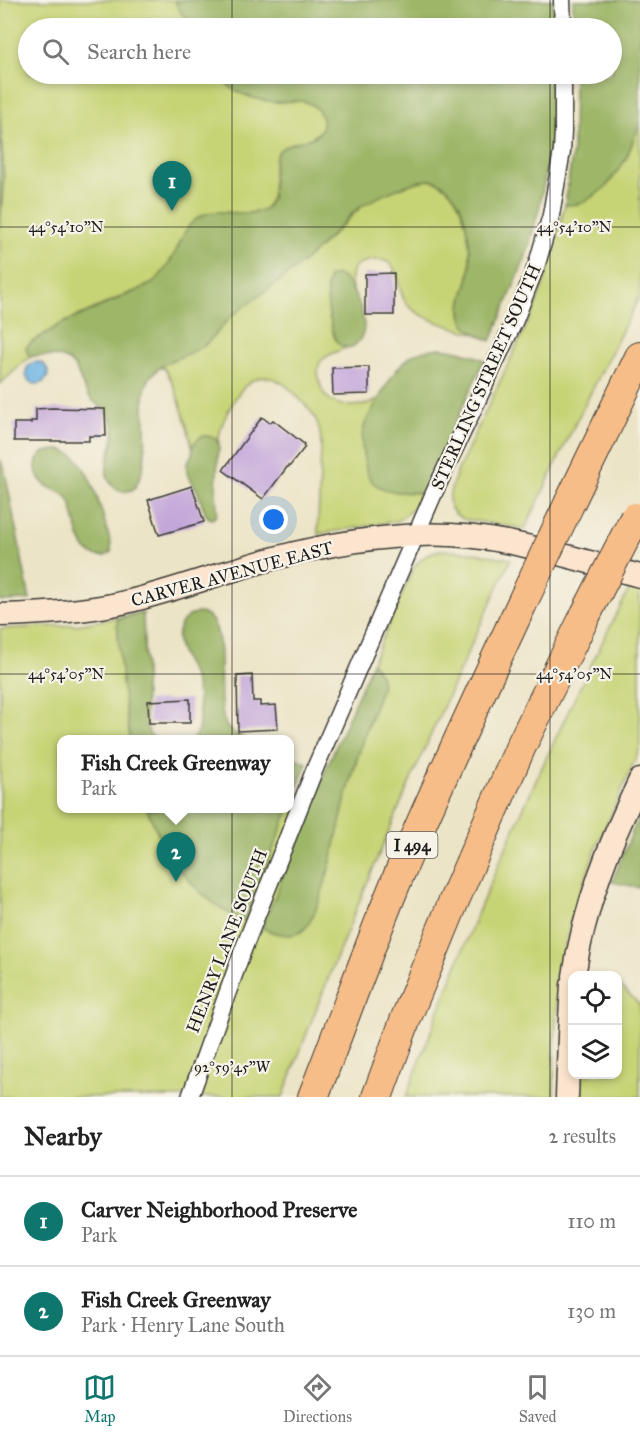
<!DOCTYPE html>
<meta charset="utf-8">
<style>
:root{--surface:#fff;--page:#f2f2f2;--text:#222;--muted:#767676;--line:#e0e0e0;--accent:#0f766e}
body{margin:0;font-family:"IM FELL Great Primer",serif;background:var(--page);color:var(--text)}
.controls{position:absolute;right:18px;bottom:18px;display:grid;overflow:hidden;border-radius:12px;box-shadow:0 3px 9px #0003}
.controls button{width:54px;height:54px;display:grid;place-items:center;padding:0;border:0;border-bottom:2px solid var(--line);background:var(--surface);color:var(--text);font:30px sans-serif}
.you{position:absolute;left:274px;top:520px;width:21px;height:21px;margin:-15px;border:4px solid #fff;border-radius:50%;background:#1a73e8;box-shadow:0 0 0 9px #1a73e833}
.badge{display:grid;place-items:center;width:39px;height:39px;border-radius:50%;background:var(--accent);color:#fff;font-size:20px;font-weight:700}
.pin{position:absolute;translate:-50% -50px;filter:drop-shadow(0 2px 3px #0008)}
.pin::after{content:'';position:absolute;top:32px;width:21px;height:18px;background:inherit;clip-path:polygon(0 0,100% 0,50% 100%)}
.popup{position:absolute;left:57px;top:735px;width:237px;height:78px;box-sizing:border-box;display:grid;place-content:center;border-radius:12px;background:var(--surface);filter:drop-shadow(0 2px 4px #0005);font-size:20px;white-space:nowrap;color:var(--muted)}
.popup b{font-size:22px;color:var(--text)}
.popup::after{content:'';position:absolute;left:50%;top:100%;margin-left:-12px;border:12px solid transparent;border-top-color:var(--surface)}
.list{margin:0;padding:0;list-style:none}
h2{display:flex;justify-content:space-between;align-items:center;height:78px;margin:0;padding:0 24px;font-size:26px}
h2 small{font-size:20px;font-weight:400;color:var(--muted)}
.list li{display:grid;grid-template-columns:39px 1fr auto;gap:18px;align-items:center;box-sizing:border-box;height:90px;padding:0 24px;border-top:2px solid var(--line)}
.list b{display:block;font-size:22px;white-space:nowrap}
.list p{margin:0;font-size:20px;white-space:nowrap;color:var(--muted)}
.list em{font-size:20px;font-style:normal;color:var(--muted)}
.icon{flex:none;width:33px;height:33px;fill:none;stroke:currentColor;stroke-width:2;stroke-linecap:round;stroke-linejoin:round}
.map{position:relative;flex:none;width:640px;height:1097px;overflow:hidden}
.search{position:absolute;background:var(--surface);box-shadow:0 3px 9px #0003;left:18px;right:18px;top:18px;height:66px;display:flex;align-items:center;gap:15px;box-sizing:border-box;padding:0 21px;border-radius:33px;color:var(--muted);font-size:22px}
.sheet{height:258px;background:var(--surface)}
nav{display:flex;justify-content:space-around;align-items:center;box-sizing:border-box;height:84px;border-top:2px solid var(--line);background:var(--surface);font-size:16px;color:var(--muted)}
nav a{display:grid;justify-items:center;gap:3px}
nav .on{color:var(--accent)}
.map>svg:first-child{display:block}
</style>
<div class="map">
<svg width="640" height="1097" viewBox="0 0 640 1097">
<rect width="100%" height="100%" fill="#f7f3e8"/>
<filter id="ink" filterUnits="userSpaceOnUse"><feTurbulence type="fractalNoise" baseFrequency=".0167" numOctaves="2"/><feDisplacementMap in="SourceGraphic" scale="12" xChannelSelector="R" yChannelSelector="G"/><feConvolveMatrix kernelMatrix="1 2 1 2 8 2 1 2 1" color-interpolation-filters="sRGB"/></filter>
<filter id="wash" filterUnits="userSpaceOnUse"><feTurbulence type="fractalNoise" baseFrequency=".008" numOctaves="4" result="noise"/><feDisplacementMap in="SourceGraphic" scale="24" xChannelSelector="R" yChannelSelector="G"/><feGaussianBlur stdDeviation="1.35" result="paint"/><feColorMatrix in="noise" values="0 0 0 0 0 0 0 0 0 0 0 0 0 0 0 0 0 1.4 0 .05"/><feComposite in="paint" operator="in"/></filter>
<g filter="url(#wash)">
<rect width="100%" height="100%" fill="#ece4c6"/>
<!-- green -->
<path fill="#c7d476" stroke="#727849" stroke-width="1.5" d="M0,0H553V28H28V74H554L420,181C462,173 473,241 470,271C469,285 460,298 461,312C462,321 469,329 476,334C456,328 429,322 412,309C391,295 408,253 369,261C363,262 356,264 353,269C349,276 351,285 353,292L342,277L332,276L328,280L329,318L345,346H350C341,350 327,354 321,361C317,366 318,374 319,380C321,388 323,395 330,400C343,409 367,407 380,398C362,424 359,437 366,468L399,492L423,493C417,506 409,514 397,521L318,534C318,514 319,494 320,474C320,457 324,436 316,420C312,411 303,403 296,395C269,366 247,374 230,408C223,421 218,431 219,446L218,442L214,437L202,436L193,446V450C188,430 177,384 164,368H159L173,358L204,346L229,318L254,299L292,271L318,249L361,207L125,295L61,324L26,348L28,354L33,356L25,361L0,384Z
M640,122V295L570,434L525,529L463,519C440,507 451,489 458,470L537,303L551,261L565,205L579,204L605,188L612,179L626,159Z
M440,550L468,552L511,559C428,736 350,914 283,1097H0V629L77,625L140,613L142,739L62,740V808H147L149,812L343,808L359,753L382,684L376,668L372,663L413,569C420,559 428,552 440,550Z
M630,588L640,591V749L596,848L571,920L564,950L558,989L554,1052V1097H406C432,1030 456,963 484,898C529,793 577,689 630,588Z
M618,984L640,1005V1097H581V1075L618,1074Z"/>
<!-- forest -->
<path fill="#9db667" stroke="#5c6942" stroke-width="1.5" d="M175,0H553V28H199C187,21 179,13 175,0Z
M573,0H640V122L639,126L626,159L612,179L605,188L586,201L579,204L565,205L573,149L574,74H612V28H573Z
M222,74H554L553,134L539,209L525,259L491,341C481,336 468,332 463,320C457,305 466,291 469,276C473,255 467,215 455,197C449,189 440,180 430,180C416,179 370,200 359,208C349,215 341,225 333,234C320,247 307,259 293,271C273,287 251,300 231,317C221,326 214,339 203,346C186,358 167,357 152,375C140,390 145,409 145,427C146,448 146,471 134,489C127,492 119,493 113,486C97,470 117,446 114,428C111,410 94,406 86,392C80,382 78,366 67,360C56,354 43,356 31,356L28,354L26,348L30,343L61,324L153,283C163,274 170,262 177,249C182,238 186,226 196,219C217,204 242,219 263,210C278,202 269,168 277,154C286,138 310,145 320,131C323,127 323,123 322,118C320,111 314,105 306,102C297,99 285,103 275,102C259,101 224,92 222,74Z
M0,117L4,177L0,226Z
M336,275C346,277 350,286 355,295C360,305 364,315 364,326C364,337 353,354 340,345C334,341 332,330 331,323C328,311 324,288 329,277Z
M439,348C456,349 469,353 484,360L423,493C409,492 390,494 378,486C370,482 366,472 365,463C362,451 360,439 364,427C367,416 374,408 379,398C389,382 396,366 413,355C421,350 430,350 439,348Z
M202,436L214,437L218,442L219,446L216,488L217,513L216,516L212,519L209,518L206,515L197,490L187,473V464L192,454L193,446L195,442Z
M62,450C68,452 74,455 78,460C94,478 104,520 111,544V552C107,556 104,557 98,556C75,553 77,515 69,500C64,490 50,491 42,482C35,474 33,460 43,453C49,450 56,450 62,450Z
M0,460L4,467L30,600L0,601Z
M143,613L145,674V717L147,727L150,735L157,739H130C123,699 119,659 117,619Z
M197,613C199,613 204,614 206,615C231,628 212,703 227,727C232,734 239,736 246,739H192C199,734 199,727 199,718C199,707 199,695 196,685C193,672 184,662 180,650C174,634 179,617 197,613Z
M372,663C379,671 383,678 381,689C368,723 356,758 347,793C340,820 322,918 302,931C290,939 274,933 262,928L329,762Z
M290,756L307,763L290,806Z
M147,809H289L244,921C194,898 167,858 147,809Z
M640,813V887H636L612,882Z"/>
<!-- water -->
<path fill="#6db3e4" stroke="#446880" stroke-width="1.5" d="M26 373a11 11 0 1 1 22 0a11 11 0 1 1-22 0Z"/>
<g id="blocks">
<!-- building -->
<path fill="#c4a7da" d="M394,273V315H365V274Z
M369,367V394L333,395L332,368Z
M52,408L105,409L106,436H89V441H14V423H31V421H36V409Z
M262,417L270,423L273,420L304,444L303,446L305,447L289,467L288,466L263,499L223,470Z
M192,486L204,522L159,535L148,500Z
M252,675L253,701H260V706L276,705L278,729L238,731L237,676Z
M190,699V723H149L148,701Z"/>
</g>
</g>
<g filter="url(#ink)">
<use href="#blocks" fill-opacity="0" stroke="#3b3a36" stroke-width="1.5"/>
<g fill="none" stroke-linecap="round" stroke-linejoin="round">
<defs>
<path id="street" d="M562,0L563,28
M190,1097L243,950L316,766L434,493L515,320L537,264L551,215L562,151L563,130V74"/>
<path id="secondary" d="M0,615C40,614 79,612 117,604C160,595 202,579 244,567C299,550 359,538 418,535C493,531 568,557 640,576
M574,976C584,907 610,842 640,780
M567,1097L569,1036L572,985"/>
<path id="highway" d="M570,502L640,357
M313,1097C342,1024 368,949 398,877C438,783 481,691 524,599
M377,1097L406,1018L453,903L521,746L586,614"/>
</defs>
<!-- street casing -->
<use href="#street" stroke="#3b3a36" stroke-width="19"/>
<!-- secondary casing -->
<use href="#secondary" stroke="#3b3a36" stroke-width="25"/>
<!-- highway casing -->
<use href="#highway" stroke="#3b3a36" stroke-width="32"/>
<!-- street -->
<use href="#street" stroke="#fff" stroke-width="16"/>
<!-- secondary -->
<use href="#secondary" stroke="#fce5cf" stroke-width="22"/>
<!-- highway -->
<use href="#highway" stroke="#f7bd88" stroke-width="30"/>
<defs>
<path id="highway-bridge" d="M524,599L570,502
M586,614L635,518"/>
</defs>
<!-- highway-bridge casing -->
<use href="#highway-bridge" stroke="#3b3a36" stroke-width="32" stroke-linecap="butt"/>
<!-- highway-bridge -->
<use href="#highway-bridge" stroke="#f7bd88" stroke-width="30"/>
</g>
</g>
<!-- ticks -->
<path fill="none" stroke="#1c1c1c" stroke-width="1.5" stroke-opacity="0.45" d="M232,0V28M550,0V28M232,74V1097M550,74V1097M0,227H640M0,674H640"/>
<g text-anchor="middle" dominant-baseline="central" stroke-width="4.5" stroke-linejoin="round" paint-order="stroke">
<!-- shield labels -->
<rect fill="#f7f3e8" stroke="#5e5c59" stroke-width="1.5" x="386.5" y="832" width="51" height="26" rx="4.5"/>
<g font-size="16" font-weight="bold" fill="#1c1c1c">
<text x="412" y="845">I 494</text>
</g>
<!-- street labels -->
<g font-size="18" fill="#1c1c1c" stroke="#f7f3e8">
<text transform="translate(486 377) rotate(-66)">STERLING STREET SOUTH</text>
<text transform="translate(232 574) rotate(-15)">CARVER AVENUE EAST</text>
<text transform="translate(227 941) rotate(-69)">HENRY LANE SOUTH</text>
</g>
</g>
<g font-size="15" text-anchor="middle" fill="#1c1c1c" stroke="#f7f3e8" stroke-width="4.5" stroke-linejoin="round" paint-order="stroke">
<text x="66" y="232">44°54'10"N</text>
<text x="574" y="232">44°54'10"N</text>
<text x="66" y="679">44°54'05"N</text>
<text x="574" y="679">44°54'05"N</text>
<text x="232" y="1072">92°59'45"W</text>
</g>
</svg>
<div class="controls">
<button><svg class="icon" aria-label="locate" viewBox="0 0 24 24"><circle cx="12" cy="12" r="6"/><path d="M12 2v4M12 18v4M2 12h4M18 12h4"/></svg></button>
<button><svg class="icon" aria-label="layers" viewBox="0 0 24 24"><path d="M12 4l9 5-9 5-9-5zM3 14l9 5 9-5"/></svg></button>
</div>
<div class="you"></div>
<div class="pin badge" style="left:172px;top:211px">1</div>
<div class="pin badge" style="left:176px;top:882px">2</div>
<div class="popup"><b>Fish Creek Greenway</b>Park</div>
<div class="search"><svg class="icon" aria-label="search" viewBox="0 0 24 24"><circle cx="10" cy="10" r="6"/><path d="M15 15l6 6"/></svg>Search here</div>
</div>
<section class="sheet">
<h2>Nearby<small>2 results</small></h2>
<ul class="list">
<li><span class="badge">1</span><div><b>Carver Neighborhood Preserve</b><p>Park</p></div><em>110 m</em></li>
<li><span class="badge">2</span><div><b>Fish Creek Greenway</b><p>Park · Henry Lane South</p></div><em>130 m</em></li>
</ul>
</section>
<nav>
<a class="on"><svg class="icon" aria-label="map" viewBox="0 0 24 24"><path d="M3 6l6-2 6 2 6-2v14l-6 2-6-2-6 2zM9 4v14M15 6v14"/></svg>Map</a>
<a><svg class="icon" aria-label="directions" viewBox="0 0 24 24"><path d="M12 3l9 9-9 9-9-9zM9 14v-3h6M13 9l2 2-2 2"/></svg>Directions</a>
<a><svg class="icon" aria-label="saved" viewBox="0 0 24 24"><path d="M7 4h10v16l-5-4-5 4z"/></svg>Saved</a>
</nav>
